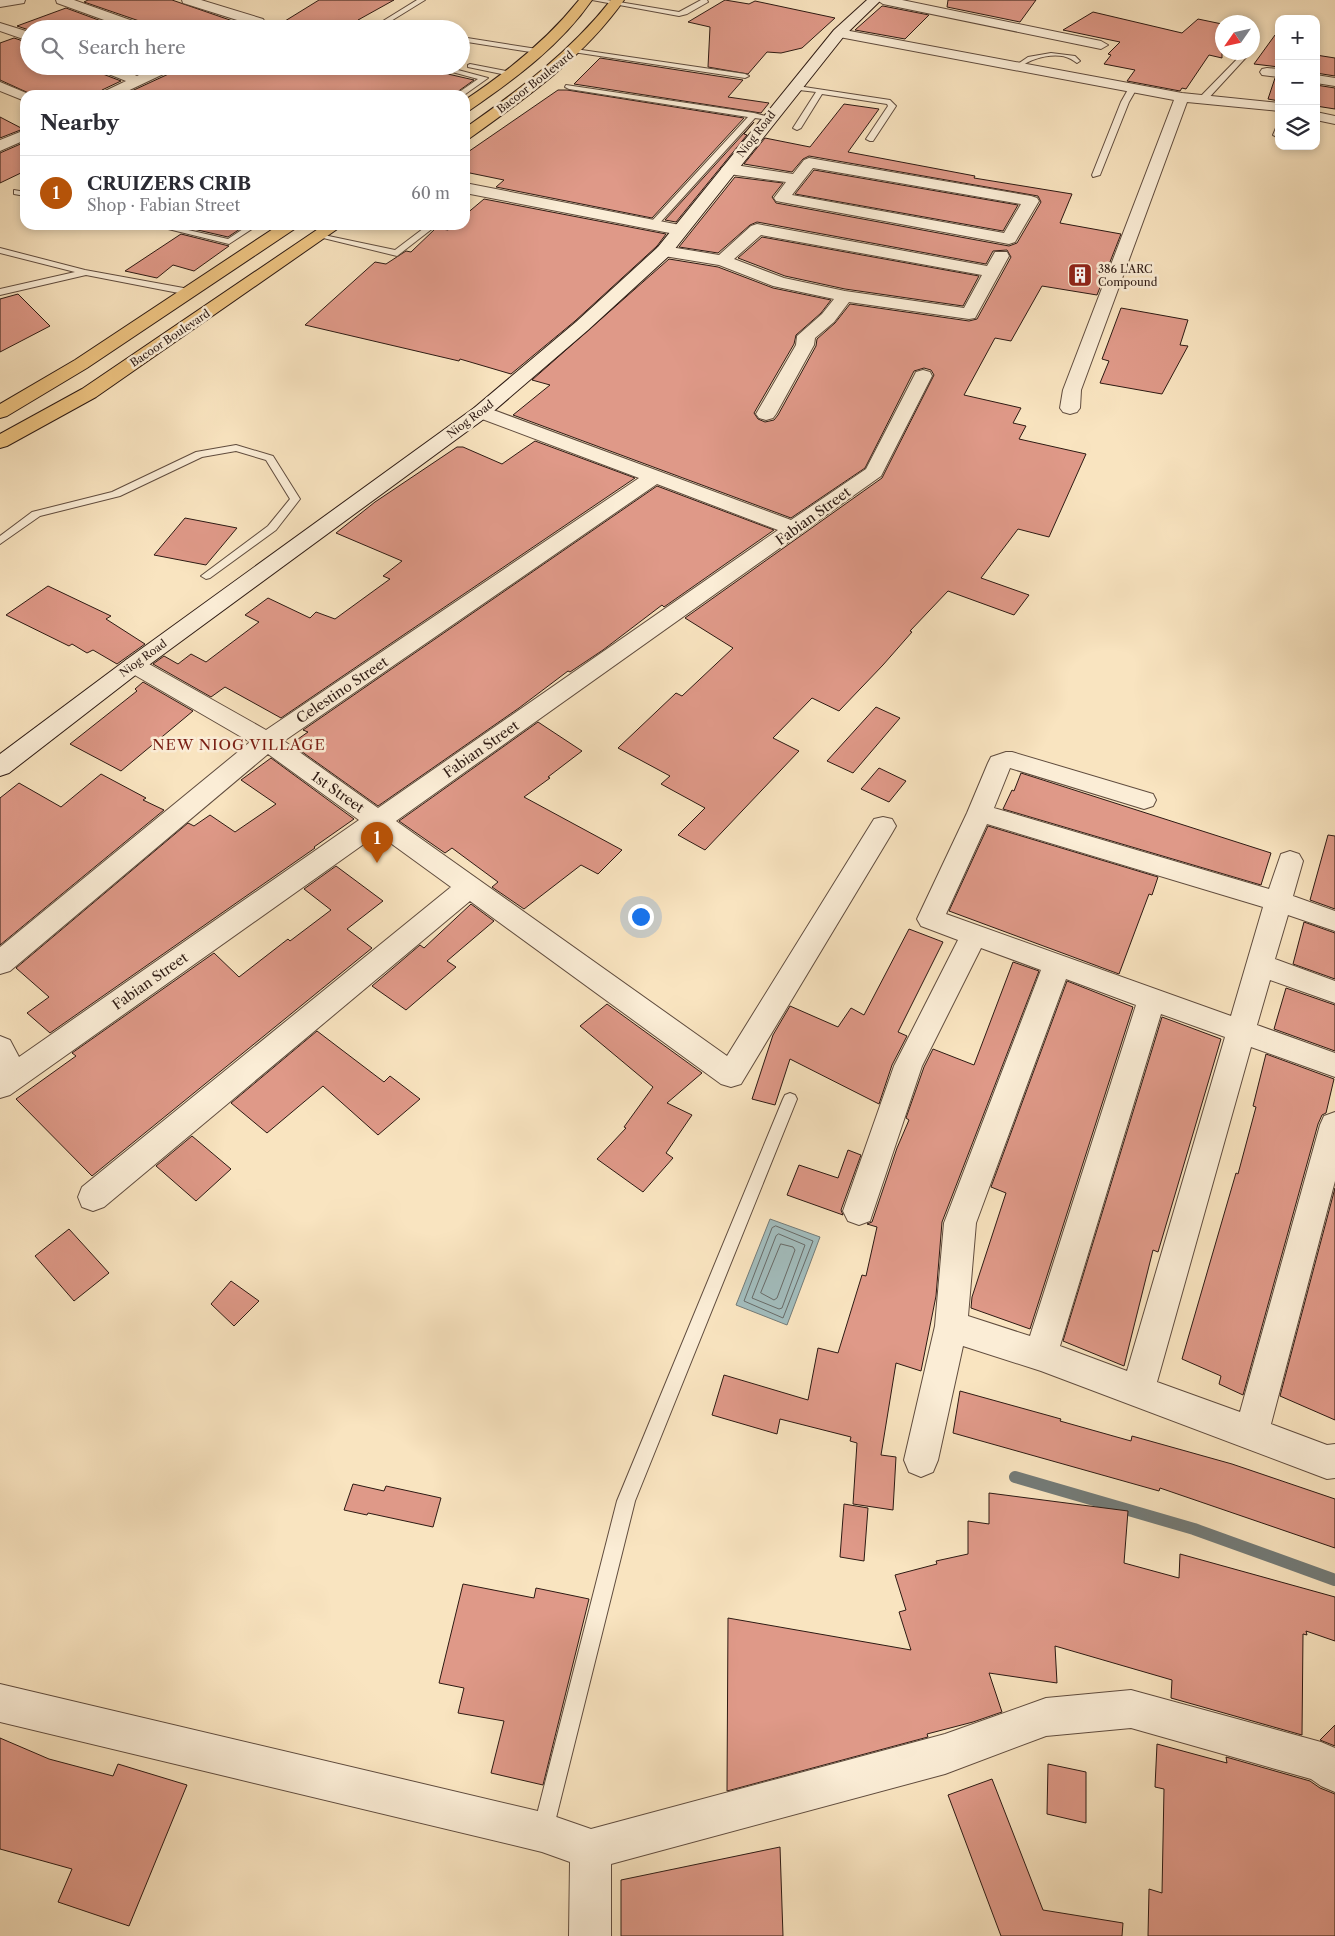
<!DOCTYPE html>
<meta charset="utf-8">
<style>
:root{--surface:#fff;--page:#f7f7f7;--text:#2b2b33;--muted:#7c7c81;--line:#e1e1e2;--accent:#b45309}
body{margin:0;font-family:"Libre Caslon Text",serif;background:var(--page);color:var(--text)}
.controls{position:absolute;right:15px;top:15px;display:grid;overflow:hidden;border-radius:10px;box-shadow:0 2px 8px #0003}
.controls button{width:45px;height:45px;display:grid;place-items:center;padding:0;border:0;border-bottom:1px solid var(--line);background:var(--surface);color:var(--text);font:25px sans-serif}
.compass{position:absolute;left:1215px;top:15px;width:45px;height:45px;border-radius:50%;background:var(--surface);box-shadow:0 2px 8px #0003;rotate:236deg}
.you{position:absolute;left:640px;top:916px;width:18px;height:18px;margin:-12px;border:4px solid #fff;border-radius:50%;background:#1a73e8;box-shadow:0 0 0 8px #1a73e833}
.badge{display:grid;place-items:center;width:32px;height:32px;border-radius:50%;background:var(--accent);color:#fff;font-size:16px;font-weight:700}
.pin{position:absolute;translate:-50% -41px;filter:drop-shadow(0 1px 2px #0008)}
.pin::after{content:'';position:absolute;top:26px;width:18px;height:15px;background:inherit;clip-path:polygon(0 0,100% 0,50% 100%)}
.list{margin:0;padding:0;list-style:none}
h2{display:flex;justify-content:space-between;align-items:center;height:65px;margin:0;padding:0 20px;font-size:21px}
h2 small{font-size:16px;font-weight:400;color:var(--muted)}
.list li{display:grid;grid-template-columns:32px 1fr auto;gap:15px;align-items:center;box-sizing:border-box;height:75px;padding:0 20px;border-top:1px solid var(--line)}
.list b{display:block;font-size:19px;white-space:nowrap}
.list p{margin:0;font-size:16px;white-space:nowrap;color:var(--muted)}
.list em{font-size:16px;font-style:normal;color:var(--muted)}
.icon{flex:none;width:28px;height:28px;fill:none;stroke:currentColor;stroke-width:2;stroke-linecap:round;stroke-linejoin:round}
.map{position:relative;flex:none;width:1335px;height:1936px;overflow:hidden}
.search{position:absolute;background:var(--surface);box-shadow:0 2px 8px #0003;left:20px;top:20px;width:450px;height:55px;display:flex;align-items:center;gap:12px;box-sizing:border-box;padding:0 18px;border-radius:28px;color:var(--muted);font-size:19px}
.panel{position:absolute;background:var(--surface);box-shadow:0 2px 8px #0003;left:20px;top:90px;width:450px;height:140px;border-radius:15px}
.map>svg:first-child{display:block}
</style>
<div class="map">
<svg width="1335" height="1936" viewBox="0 0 1335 1936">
<rect width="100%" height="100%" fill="#f9e4c0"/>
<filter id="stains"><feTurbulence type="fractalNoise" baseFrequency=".004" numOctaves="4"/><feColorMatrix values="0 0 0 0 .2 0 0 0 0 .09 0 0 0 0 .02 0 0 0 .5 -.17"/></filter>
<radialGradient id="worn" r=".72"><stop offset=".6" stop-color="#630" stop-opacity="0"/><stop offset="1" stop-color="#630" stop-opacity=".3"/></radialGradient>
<!-- water -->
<path fill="#a2bcbc" stroke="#737b78" d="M770,1219L820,1237L787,1325L736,1305Z"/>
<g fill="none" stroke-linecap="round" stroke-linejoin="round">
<!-- shore -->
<path stroke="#686b68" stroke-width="1" d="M776,1226L813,1241L783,1318L744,1301L772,1228Z
M779,1234L805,1245L782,1308L779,1309L752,1298L776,1236Z
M781,1244L793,1247L795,1250L777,1298L774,1300L761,1293Z"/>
<!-- stream -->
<path stroke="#737b78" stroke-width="12" d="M1015,1477L1194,1529L1335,1580"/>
</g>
<!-- building -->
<path fill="#df9988" stroke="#2d1a13" d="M88,0H172L256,29H150L148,24L84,2Z
M319,0H394L358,20L375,23L368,29H272Z
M725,0L749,4L755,1L835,18L802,48L781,53L767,52L748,74L708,67L710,27L688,22Z
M948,0H1036L1020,22L947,7Z
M882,6H883L929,15L905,39L855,30Z
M66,8L123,29L29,30L17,26Z
M1093,12L1182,33L1198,19L1222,24V58L1209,55L1186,89L1182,88L1180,91L1127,81L1135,70L1104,64L1111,55L1108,54L1120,42L1063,30Z
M1275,35L1279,36V67L1254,64Z
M14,38L29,43V66H92L95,71L121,81L102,90L99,95H33L0,80V43Z
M1316,55L1335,58V76L1316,73Z
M600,58L743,80L728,97L769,103L761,113L574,84Z
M119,66H152L137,74Z
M178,66H413L474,80L453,95H344L335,93L332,95H123L175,71Z
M1275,78L1279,79V101L1268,99Z
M1316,85L1335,88V109L1316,106Z
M558,90H567L744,118L652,218L496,187L504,180L465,172V154Z
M844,104L879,109L848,152L975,176L974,178L1072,194L1060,223L1121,234L1097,295L1042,286L1011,341L995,338L964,395L1021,408L1013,423L1026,426L1019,439L1086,454L1049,537L1018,529L981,578L1029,595L1014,615L948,591L910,631L912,632L883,665L839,711L812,698L773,738L799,751L705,850L678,835L705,808L661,784L670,776L618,748L676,693L682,696L733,648L685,618L882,478L934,375L931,370L924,368L914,371L865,468L791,518L513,415L550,385L532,380L669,259L718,267L773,288L831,300L821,313L796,335L794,344L754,413L758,419L765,422L774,420L778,415L816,346L817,339L835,323L850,304L969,321L977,319L1011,257L1007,250L993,251L986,264L757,222L750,225L718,253L679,247L735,177L783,183L772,197L776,203L1009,246L1017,243L1041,202L1038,196L809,156L803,159L792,172L744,164L765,138L810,147Z
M0,117L23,129L0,138Z
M754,122L744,134L747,135L676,222L665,220Z
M25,142V171L0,183V153Z
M814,170L1018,205L1003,231L795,194Z
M484,199L666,234L657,246L575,321L511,374L460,359L459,361L305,325L375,262L386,264L406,251L411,252L436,228L448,230L454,225H465V215Z
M194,225H246L228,237L189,228Z
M181,234L229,246L194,271L173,265L157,278L125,271Z
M762,237L979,276L963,306L845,289L785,276L738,258Z
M18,294L50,326L0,352V299Z
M1121,308L1188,320L1180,345L1188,346L1162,394L1100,383L1109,361L1102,359Z
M535,441L635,478L281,718L225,687L211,697L153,664L164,656L178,664L191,654L206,662L259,622L245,615L268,598L310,618L316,612L335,619L390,579L383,576L402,561L336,533L375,502L457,447H463L502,464Z
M657,486L774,530L664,607L662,605L603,650L570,672L568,671L519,708L378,806L291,744L308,732L303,730Z
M185,518L237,528L206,565L154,555Z
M48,586L111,616L106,619L145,644L117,664L93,650L87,653L72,644L69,646L6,615Z
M143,682L193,711L121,771L70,744L137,691L135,689Z
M876,707L900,718L853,773L827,761Z
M538,722L582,751L548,777L550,778L524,797L622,850L598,874L581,865L524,909L492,887L498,882L452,848L445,853L399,821Z
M271,758L354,819L314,847L315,848L50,1033L27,1013L49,997L16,968L188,823L194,826L210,815L235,832L276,804L241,780Z
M879,768L906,781L889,802L861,789Z
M1021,773L1271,853L1261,885L1003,809L1012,790L1014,791Z
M101,774L146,798L143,800L164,810L0,945V798L19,783L61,807Z
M988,826L1158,877L1152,895L1149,894L1119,974L949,911Z
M1328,835L1335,836V909L1310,900Z
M336,866L383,901L347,929L372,948L92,1176L16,1099L76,1056L72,1053L214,953L239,977L288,939L290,941L331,910L304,889Z
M471,904L494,921L447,961L456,967L406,1010L372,986L420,945L424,948Z
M1304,922L1335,933V979L1293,964Z
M909,929L943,942L898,1032L907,1036L892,1065L879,1104L790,1059L775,1105L752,1099L773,1035L790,1006L838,1027L851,1008L864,1015Z
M1013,962L1039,971L942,1222L936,1296L921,1371L896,1363L881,1455L896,1457L893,1510L853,1504L857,1443L850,1441L851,1437L780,1419L777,1434L712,1415L724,1375L808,1400L818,1348L838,1353L862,1275L866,1276L877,1227L867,1224L872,1222L897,1148L909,1120L906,1118L924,1067L933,1049L974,1065Z
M1067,981L1133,1007L1030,1329L971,1308L972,1297L1006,1193L991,1187Z
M1286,988L1335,1005V1051L1274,1029Z
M607,1004L702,1073L667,1103L692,1115L666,1153L673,1158L643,1192L597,1159L626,1128L624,1127L653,1087L580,1026Z
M1162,1017L1221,1039L1158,1252L1153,1250L1124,1366L1063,1341Z
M317,1031L384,1082L390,1076L420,1099L378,1135L323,1086L267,1133L231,1103Z
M1266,1054L1334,1079L1326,1113L1322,1115L1318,1124L1243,1395L1219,1384L1221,1376L1182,1359L1236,1173L1238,1174L1256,1107L1253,1106Z
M192,1136L231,1169L196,1201L156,1166Z
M848,1150L861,1155L841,1210L843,1215L787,1195L799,1165L838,1178Z
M1335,1188V1420L1280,1396Z
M69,1229L109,1273L74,1301L35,1256Z
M231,1281L259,1301L234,1326L211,1304Z
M960,1391L1061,1419L1060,1421L1131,1441L1132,1436L1232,1464L1335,1499V1548L1160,1488L1159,1491L953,1433Z
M353,1484L384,1491L386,1486L441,1498L433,1527L368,1513L367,1515L344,1510Z
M989,1493L1128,1511L1124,1563L1179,1578L1180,1554L1335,1597V1641L1306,1631L1307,1635L1303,1634L1302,1735L1171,1698L1172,1680L1055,1646L1057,1683L989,1673L1002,1712L973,1722L927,1734L928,1737L727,1791L728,1618L911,1650L899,1612L906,1610L895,1575L937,1564L936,1561L968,1554V1521L989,1524Z
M844,1504L868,1508L864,1561L840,1557Z
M463,1584L534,1598L536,1588L589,1599L543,1785L491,1773L504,1721L458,1713L464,1688L439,1683Z
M1335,1725V1746L1320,1740Z
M0,1738L49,1759L113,1776L118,1764L187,1785L129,1926L58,1902L72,1869L0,1849Z
M1157,1744L1227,1763L1226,1757L1310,1781L1320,1788L1335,1794V1936H1148L1149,1889L1162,1893L1164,1789L1155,1787Z
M1048,1764L1086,1772V1823L1047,1814Z
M992,1779L1043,1910L1123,1923L1122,1936H1001L948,1795Z
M780,1847L783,1936H621V1880Z"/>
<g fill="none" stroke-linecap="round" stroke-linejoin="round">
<defs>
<path id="lane" d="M417,0H425L378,29H370Z
M592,0H607L679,12L701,0H707L708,2L687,14L679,16Z
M461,37L537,49L540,51L537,53L461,41Z
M575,49L745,74L749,76L745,78L573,52V50Z
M1244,52H1251L1205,102H1199V98Z
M1051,53L1075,56L1080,61L1077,63C1075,62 1073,60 1071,59C1056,51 1032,58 1020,67L1015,66L1028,57Z
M470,64L511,72L514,74L511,76L468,67V65Z
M430,66H443L488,78L464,95H455L478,79Z
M566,85L754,113L773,118L769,120L755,118L657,226H651V222L748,117L569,89L565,87Z
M791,85L890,100L896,106L873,141H870L866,139L888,106L887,104L822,94L801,128L797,130L793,128L816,92L791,89Z
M1130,86L1137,88L1129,102L1100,175L1093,177L1092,175L1121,102Z
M1276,128H1279V137H1277L1273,135Z
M14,190L25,192V196L14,194Z
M152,225H166L228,239L249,225H258L229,244Z
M428,225H437L397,256L315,236L319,234L395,250Z
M0,248L85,270L189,289L193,292L189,295L86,275L0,295V289L75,272L0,253Z
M236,445L273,456L300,499L276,530L210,578L206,579L201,576L268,526L290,499L266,460L236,451L202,457L120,496L40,516L0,544V536L32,512L112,492L196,452Z
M790,1093L795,1095L797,1099L635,1501L553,1830L550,1837L543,1840L536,1837L533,1830L617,1501L783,1099L785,1095Z"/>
<path id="street" d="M0,0H25L24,3L0,7Z
M56,0H74L147,26L148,29H129L57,3Z
M182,0H201L263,19L265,22L258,26L253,25L183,3Z
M877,0H902L1101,41L1108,45L1101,49L883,4Z
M0,23L29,32V41L0,31Z
M839,29L1182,93L1279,103V111L1187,102L1081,390L1080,408L1077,412L1070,414L1063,412L1060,408L1063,390L1174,100L834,36L832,33Z
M94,66H114L137,76L157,66H176L174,69L119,95H101L103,92L126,81L96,69Z
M1267,68L1279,69V77L1262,75L1260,72L1262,69Z
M1316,75L1335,78V86L1316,83Z
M0,82L31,95H25V101L0,91Z
M1316,112L1335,116V124L1316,120Z
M25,130V140L0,151V140Z
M809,158L1031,196L1037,198L1039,201L1015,242L1009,244L776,201L774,198L786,182L729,174L724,172L721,169L724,166L729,164L793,174L804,160ZM813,168L1021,204L1004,233L792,195Z
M465,183L680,225L686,227L688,230L686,233L680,235L465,193Z
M757,224L987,266L995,252H1007L1009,256L975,318L969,319L849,302L834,322L815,338L814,345L776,414L773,418L766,420L759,418L756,414L796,345L797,336L822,314L834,299L773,286L719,265L664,256L658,255L656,251L658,247L664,246L719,255L751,226ZM761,235L982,275L964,308L845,291L784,278L734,259Z
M923,370L930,372L932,376L881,476L396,821L727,1056L874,819L883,817L892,819L896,826L892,833L741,1084L731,1087L721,1084L470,901L104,1207L93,1211L82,1207L78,1197L82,1187L451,887L378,834L10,1095L0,1098V1036L10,1040L19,1057L359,820L268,754L10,971L0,974V947L250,742L126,670L123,665L126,660L134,657L142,660L266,730L639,478L474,416L471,412L474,408L481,406L488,408L791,520L866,469L914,376L916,372ZM657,484L778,530L378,808L284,741Z
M1006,752H1012L1153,794L1156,800L1153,806L1144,809L1010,768L994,808L1269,889L1281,854L1290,851L1299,854L1303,861L1293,896L1335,911V931L1288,915L1275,959L1335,981V1003L1270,980L1257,1025L1335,1053V1077L1251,1047L1157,1382L1240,1412L1320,1125L1324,1116L1335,1112V1181L1271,1424L1327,1445L1335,1444V1478L1327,1479L1041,1371L963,1346L938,1460L933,1472L921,1477L909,1472L904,1460L935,1326L944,1223L1041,970L981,948L922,1066L870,1221L859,1225L848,1221L843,1211L894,1066L958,940L921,926L917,919L967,813L988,763L991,757ZM987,824L1263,907L1231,1016L946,914ZM1066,979L1136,1005L1030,1336L968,1316L976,1223ZM1161,1014L1225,1037L1127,1371L1060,1346Z
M0,1684L542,1812L591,1829L945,1734L1046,1698L1131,1690L1321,1742L1335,1748V1792L1321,1786L1311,1779L1131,1728L1046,1736L945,1774L611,1864V1936H569L570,1862L542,1852L0,1722Z"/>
<path id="secondary" d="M867,0H881L844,36L670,255L588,330L488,416L142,670L9,773L0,776V754L126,660L474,408L576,322L658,247L834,30Z"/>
<path id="primary" d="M579,0H592C561,45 515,79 470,110L465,111V100C507,72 547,40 579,0Z
M611,0H624C584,57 526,98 470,138L465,139V128C519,90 570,52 611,0Z
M279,225H298L296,228L87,368L7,416L0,418V404L75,360Z
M324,225H343L96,397L7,446L0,448V434L82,389Z"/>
</defs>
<!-- lane casing -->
<use href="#lane" stroke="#604c3e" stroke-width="2"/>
<!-- street casing -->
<use href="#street" stroke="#604c3e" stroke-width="2"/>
<!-- secondary casing -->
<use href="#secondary" stroke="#2d1a13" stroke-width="2"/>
<!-- primary casing -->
<use href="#primary" stroke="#2d1a13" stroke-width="2"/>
<!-- lane -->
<use href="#lane" fill="#fbedd6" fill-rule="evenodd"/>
<!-- street -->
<use href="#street" fill="#fbedd6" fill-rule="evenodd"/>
<!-- secondary -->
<use href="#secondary" fill="#fbedd6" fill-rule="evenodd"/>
<!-- primary -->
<use href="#primary" fill="#ecc280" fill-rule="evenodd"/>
</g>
<!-- icons -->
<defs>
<symbol id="building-square" viewBox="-11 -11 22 22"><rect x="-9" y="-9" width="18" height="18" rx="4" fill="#8f2418" stroke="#fbedd6"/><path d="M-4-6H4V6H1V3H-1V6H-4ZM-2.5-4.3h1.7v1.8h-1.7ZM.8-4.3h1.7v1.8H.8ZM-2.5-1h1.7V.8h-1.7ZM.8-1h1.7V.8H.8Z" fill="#fff"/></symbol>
</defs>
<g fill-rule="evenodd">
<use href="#building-square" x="1066" y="261" width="28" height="28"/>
</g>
<g text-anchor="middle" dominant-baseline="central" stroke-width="5" stroke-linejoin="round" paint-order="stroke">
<!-- far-street labels -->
<g font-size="11" fill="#2d1a13" stroke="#fbedd6">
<text transform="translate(535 82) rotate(-38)">Bacoor Boulevard</text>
<text transform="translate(756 134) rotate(-52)">Niog Road</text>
<text transform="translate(170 338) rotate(-34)">Bacoor Boulevard</text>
<text transform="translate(470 419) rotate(-37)">Niog Road</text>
<text transform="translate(143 658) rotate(-36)">Niog Road</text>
</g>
<!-- far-poi labels -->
<g font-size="11" fill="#2d1a13" stroke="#fbedd6" text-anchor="start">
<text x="1098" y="269">386 L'ARC<tspan x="1098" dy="13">Compound</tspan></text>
</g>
<!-- street labels -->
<g font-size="14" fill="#2d1a13" stroke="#fbedd6">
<text transform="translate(813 516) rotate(-36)">Fabian Street</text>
<text transform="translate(342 690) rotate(-34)">Celestino Street</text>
<text transform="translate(481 749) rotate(-35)">Fabian Street</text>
<text transform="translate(338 792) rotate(35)">1st Street</text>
<text transform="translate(150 981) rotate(-35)">Fabian Street</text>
</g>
<!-- neighbourhood labels -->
<g font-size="15" letter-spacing="1" fill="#7a1f14" stroke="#fbedd6">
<text x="239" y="744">NEW NIOG VILLAGE</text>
</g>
</g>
<rect width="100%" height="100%" filter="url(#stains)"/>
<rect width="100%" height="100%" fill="url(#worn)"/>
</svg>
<div class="controls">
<button>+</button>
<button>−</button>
<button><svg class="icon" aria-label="layers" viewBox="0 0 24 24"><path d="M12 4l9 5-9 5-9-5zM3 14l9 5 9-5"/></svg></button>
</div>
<svg class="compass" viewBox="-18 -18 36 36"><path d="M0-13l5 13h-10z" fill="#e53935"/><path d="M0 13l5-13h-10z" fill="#7c7c81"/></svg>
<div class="you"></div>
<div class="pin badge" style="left:377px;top:863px">1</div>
<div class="search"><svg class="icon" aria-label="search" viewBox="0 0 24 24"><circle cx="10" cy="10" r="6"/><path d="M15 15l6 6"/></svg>Search here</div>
<section class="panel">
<h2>Nearby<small></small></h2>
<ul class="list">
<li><span class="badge">1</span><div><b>CRUIZERS CRIB</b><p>Shop · Fabian Street</p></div><em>60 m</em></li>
</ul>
</section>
</div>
